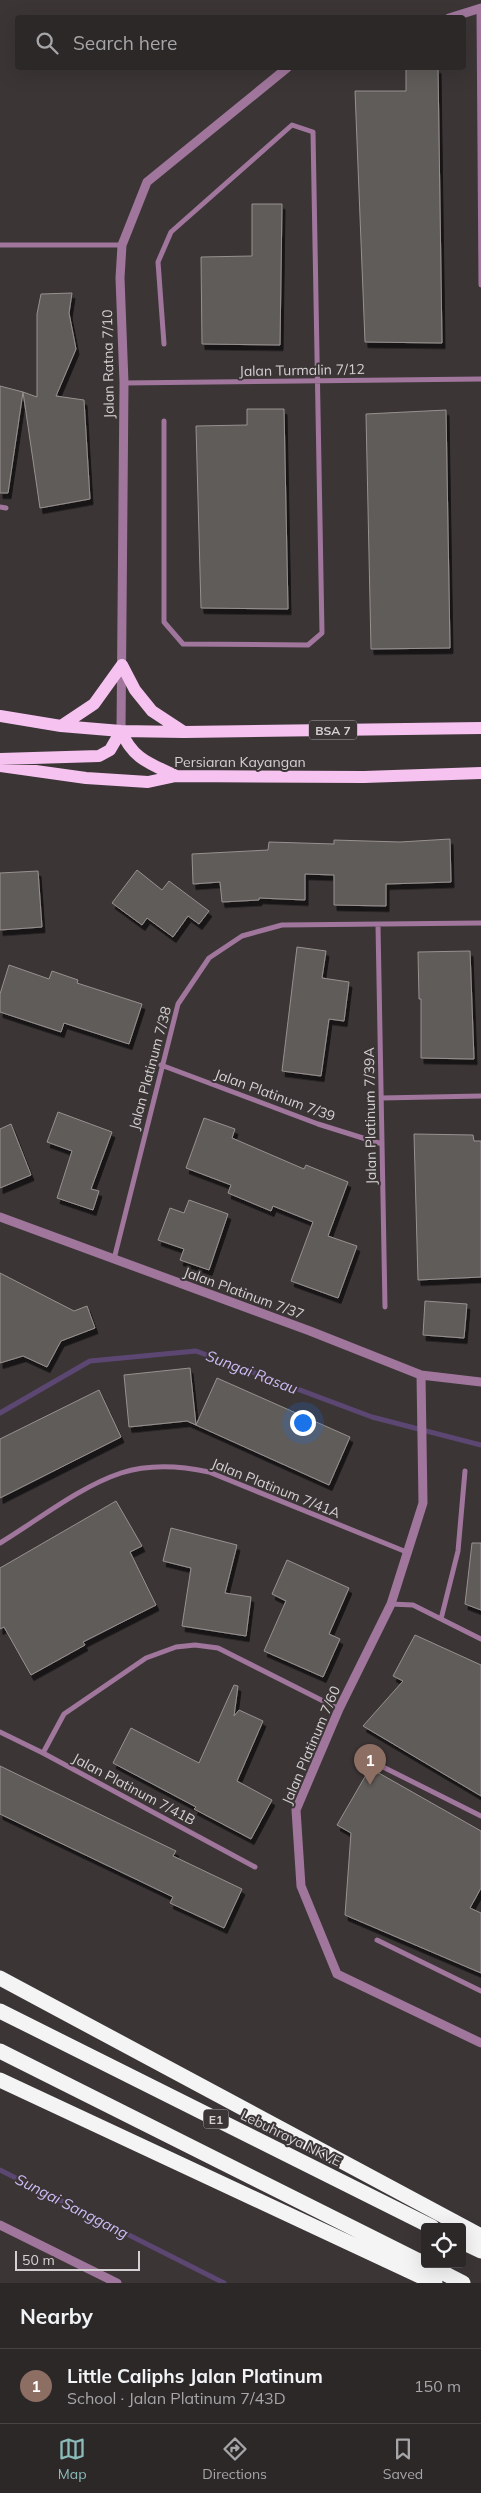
<!DOCTYPE html>
<meta charset="utf-8">
<style>
:root{--surface:#2c2828;--page:#343030;--text:#f1f3f6;--muted:#a6a6a8;--line:#484445;--accent:#8bbbb9}
body{margin:0;font-family:Mulish,sans-serif;background:var(--page);color:var(--text)}
.controls{position:absolute;right:15px;bottom:15px;display:grid;overflow:hidden;border-radius:5px;box-shadow:0 5px 20px #0002}
.controls button{width:45px;height:45px;display:grid;place-items:center;padding:0;border:0;border-bottom:1px solid var(--line);background:var(--surface);color:var(--text);font:25px sans-serif}
.scale{position:absolute;left:15px;bottom:12px;width:125px;box-sizing:border-box;padding-left:5px;border:2px solid #d5d1d2;border-top:0;font-size:14px;line-height:18px;white-space:nowrap;color:#d5d1d2;-webkit-text-stroke:4px #3b3536;paint-order:stroke}
.you{position:absolute;left:302px;top:1422px;width:18px;height:18px;margin:-12px;border:4px solid #fff;border-radius:50%;background:#1a73e8;box-shadow:0 0 0 8px #1a73e833}
.badge{display:grid;place-items:center;width:32px;height:32px;border-radius:50%;background:var(--accent);color:#fff;font-size:16px;font-weight:700}
.pin{position:absolute;translate:-50% -41px;filter:drop-shadow(0 1px 2px #0008)}
.pin::after{content:'';position:absolute;top:26px;width:18px;height:15px;background:inherit;clip-path:polygon(0 0,100% 0,50% 100%)}
.list{margin:0;padding:0;list-style:none}
h2{display:flex;justify-content:space-between;align-items:center;height:65px;margin:0;padding:0 20px;font-size:21px}
h2 small{font-size:16px;font-weight:400;color:var(--muted)}
.list li{display:grid;grid-template-columns:32px 1fr auto;gap:15px;align-items:center;box-sizing:border-box;height:75px;padding:0 20px;border-top:1px solid var(--line)}
.list b{display:block;font-size:19px;white-space:nowrap}
.list p{margin:0;font-size:16px;white-space:nowrap;color:var(--muted)}
.list em{font-size:16px;font-style:normal;color:var(--muted)}
.icon{flex:none;width:28px;height:28px;fill:none;stroke:currentColor;stroke-width:2;stroke-linecap:round;stroke-linejoin:round}
.map{position:relative;flex:none;width:481px;height:2283px;overflow:hidden}
.search{position:absolute;background:var(--surface);box-shadow:0 5px 20px #0002;left:15px;right:15px;top:15px;height:55px;display:flex;align-items:center;gap:12px;box-sizing:border-box;padding:0 18px;border-radius:5px;color:var(--muted);font-size:19px}
.sheet{height:140px;background:var(--surface)}
nav{display:flex;justify-content:space-around;align-items:center;box-sizing:border-box;height:70px;border-top:1px solid var(--line);background:var(--surface);font-size:14px;color:var(--muted)}
nav a{display:grid;justify-items:center;gap:2px}
nav .on{color:var(--accent)}
.map>svg:first-child{display:block}
</style>
<div class="map">
<svg width="481" height="2283" viewBox="0 0 481 2283">
<defs>
<filter id="shadow"><feDropShadow dx="3" dy="5.5" stdDeviation="0" flood-color="#0009"/></filter>
</defs>
<rect width="100%" height="100%" fill="#3b3536"/>
<g fill="none" stroke-linecap="round" stroke-linejoin="round">
<!-- stream -->
<path stroke="#5b4772" stroke-width="5" d="M0,1413L90,1361L196,1351L372,1417L481,1445
M0,2170L224,2283"/>
</g>
<!-- building -->
<path fill="#615b5a" stroke="#979190" filter="url(#shadow)" d="M406,68H438L442,343L365,342L355,91H406Z
M252,204H282L280,345L202,344L201,257L252,256Z
M72,293L69,313L76,349L56,396L84,400L90,499L40,508L23,392L37,397V314L41,294Z
M0,386L23,392L8,493H0Z
M247,409H284L288,609L201,608L196,426L247,425Z
M446,410L450,648L371,649L366,414Z
M450,839L451,882L386,884V906L334,905V875L305,874V900L259,898V900L222,902L220,882L193,884L192,854L268,850L269,842L334,844V840L400,842Z
M137,870L162,890L169,881L209,911L199,924L188,916L173,937L147,918L142,925L112,903Z
M38,871L42,927L0,930V873Z
M297,947L326,951L322,978L349,982L344,1021L329,1019L321,1076L282,1071Z
M470,951L474,1059L421,1058V999H419L418,952Z
M9,965L49,979L52,971L78,980L77,983L142,1004L129,1044L64,1023L61,1032L0,1012V994Z
M58,1112L112,1132L91,1189L99,1191L93,1210L57,1198L72,1151L47,1142Z
M204,1118L235,1129L232,1138L304,1169L306,1165L348,1182L328,1236L357,1246L338,1298L291,1281L313,1222L273,1206L271,1211L228,1193L231,1185L186,1168Z
M11,1124L31,1175L0,1188V1129Z
M414,1134L473,1135L474,1141H481V1277L418,1280Z
M189,1200L228,1214L209,1270L180,1260L184,1249L158,1240L170,1208L184,1213Z
M0,1273L74,1311L87,1306L95,1328L61,1341L47,1367L23,1356L0,1363Z
M425,1301L467,1304L464,1338L423,1335Z
M190,1368L196,1425L217,1378L350,1437L329,1485L187,1421L129,1427L124,1375Z
M99,1390L121,1437L0,1498V1439Z
M116,1501L142,1546L130,1552L156,1605L83,1642L85,1645L31,1675L4,1627L0,1629V1568Z
M171,1528L237,1545L225,1593L251,1597L246,1636L182,1626L191,1568L163,1561Z
M472,1543H481V1610L465,1604Z
M287,1560L349,1588L329,1634L340,1639L323,1677L264,1651L286,1601L272,1594Z
M415,1635L481,1665V1796L363,1726L403,1681L393,1676Z
M234,1685L238,1686L234,1716L239,1710L263,1721L237,1781L272,1800L251,1839L194,1809L196,1807L113,1763L131,1728L199,1763Z
M0,1766L176,1851L173,1856L242,1889L224,1928L170,1903L173,1897L0,1814Z
M370,1768L481,1831V1888L470,1908L481,1913V1973L345,1915L351,1833L337,1825Z"/>
<g fill="none" stroke-linecap="round" stroke-linejoin="round">
<!-- minor -->
<path stroke="#a0769c" stroke-width="5" d="M479,8L481,285
M0,245H122
M124,383L481,379
M164,421V622L183,644L308,645L322,633L313,132L292,125L171,232L158,262L164,344
M0,507L6,508
M378,925L385,1307
M161,1065L318,1124L382,1144
M381,1098L481,1096
M114,1259L178,1004L209,958L242,936L282,925L481,923
M0,1543C38,1520 79,1487 121,1473C149,1464 181,1466 209,1472L409,1553
M391,1604L413,1605L481,1639
M441,1619L458,1551L465,1471
M0,1732L43,1753L255,1867
M43,1753L64,1714L146,1658L176,1647L195,1645L218,1648L339,1709
M373,1762L481,1816
M377,1940L481,1991"/>
<!-- tertiary -->
<path stroke="#a0769c" stroke-width="9" d="M449,18L481,8
M121,731L124,383L120,278L122,245L147,182L287,68
M0,1217L310,1331L421,1375L481,1382
M421,1375L423,1503L391,1604L339,1709L296,1810L301,1886L337,1974L481,2043
M0,2225L117,2283"/>
<!-- primary -->
<path stroke="#f6c2f0" stroke-width="12" d="M0,716L61,726L121,731L184,732L481,728
M61,726L94,704L122,665L135,690L152,711L184,732
M121,731C133,759 149,763 176,776
M0,759L99,756L110,750L121,731
M0,766L86,778L148,782L176,776L364,777L481,773"/>
<!-- motorway -->
<path stroke="#f4f4f4" stroke-width="15" d="M0,1978L481,2236
M0,2011L432,2227
M0,2051L425,2264
M0,2080L435,2283
M462,2242L481,2251
M426,2264L463,2283"/>
</g>
<g text-anchor="middle" dominant-baseline="central" stroke-width="4" stroke-linejoin="round" paint-order="stroke">
<!-- shield labels -->
<g fill="#3b3536" stroke="#a7a2a3" stroke-width="1">
<rect x="309" y="720.5" width="48" height="19" rx="4"/>
<rect x="203.5" y="2109.5" width="25" height="19" rx="4"/>
</g>
<g font-size="12" font-weight="bold" fill="#d5d1d2">
<text x="333" y="730">BSA 7</text>
<text x="216" y="2119">E1</text>
</g>
<!-- street labels -->
<g font-size="14" fill="#d5d1d2" stroke="#3b3536">
<text transform="translate(108 364) rotate(-91)">Jalan Ratna 7/10</text>
<text transform="translate(302 370) rotate(-1)">Jalan Turmalin 7/12</text>
<text x="240" y="762">Persiaran Kayangan</text>
<text transform="translate(150 1068) rotate(-75)">Jalan Platinum 7/38</text>
<text transform="translate(275 1095) rotate(20)">Jalan Platinum 7/39</text>
<text transform="translate(370 1116) rotate(-91)">Jalan Platinum 7/39A</text>
<text transform="translate(244 1293) rotate(20)">Jalan Platinum 7/37</text>
<text transform="translate(276 1488) rotate(22)">Jalan Platinum 7/41A</text>
<text transform="translate(311 1745) rotate(-67)">Jalan Platinum 7/60</text>
<text transform="translate(134 1789) rotate(28)">Jalan Platinum 7/41B</text>
<text transform="translate(291 2138) rotate(26)">Lebuhraya NKVE</text>
</g>
<!-- water labels -->
<g font-size="15" font-style="italic" fill="#cebdf6" stroke="#3b3536">
<text transform="translate(252 1372) rotate(21)">Sungai Rasau</text>
<text transform="translate(72 2206) rotate(27)">Sungai Sanggang</text>
</g>
</g>
</svg>
<div class="controls">
<button><svg class="icon" aria-label="locate" viewBox="0 0 24 24"><circle cx="12" cy="12" r="6"/><path d="M12 2v4M12 18v4M2 12h4M18 12h4"/></svg></button>
</div>
<div class="scale">50 m</div>
<div class="you"></div>
<div class="pin badge" style="left:370px;top:1785px;background:#8d6e63">1</div>
<div class="search"><svg class="icon" aria-label="search" viewBox="0 0 24 24"><circle cx="10" cy="10" r="6"/><path d="M15 15l6 6"/></svg>Search here</div>
</div>
<section class="sheet">
<h2>Nearby<small></small></h2>
<ul class="list">
<li><span class="badge" style="background:#8d6e63">1</span><div><b>Little Caliphs Jalan Platinum</b><p>School · Jalan Platinum 7/43D</p></div><em>150 m</em></li>
</ul>
</section>
<nav>
<a class="on"><svg class="icon" aria-label="map" viewBox="0 0 24 24"><path d="M3 6l6-2 6 2 6-2v14l-6 2-6-2-6 2zM9 4v14M15 6v14"/></svg>Map</a>
<a><svg class="icon" aria-label="directions" viewBox="0 0 24 24"><path d="M12 3l9 9-9 9-9-9zM9 14v-3h6M13 9l2 2-2 2"/></svg>Directions</a>
<a><svg class="icon" aria-label="saved" viewBox="0 0 24 24"><path d="M7 4h10v16l-5-4-5 4z"/></svg>Saved</a>
</nav>
